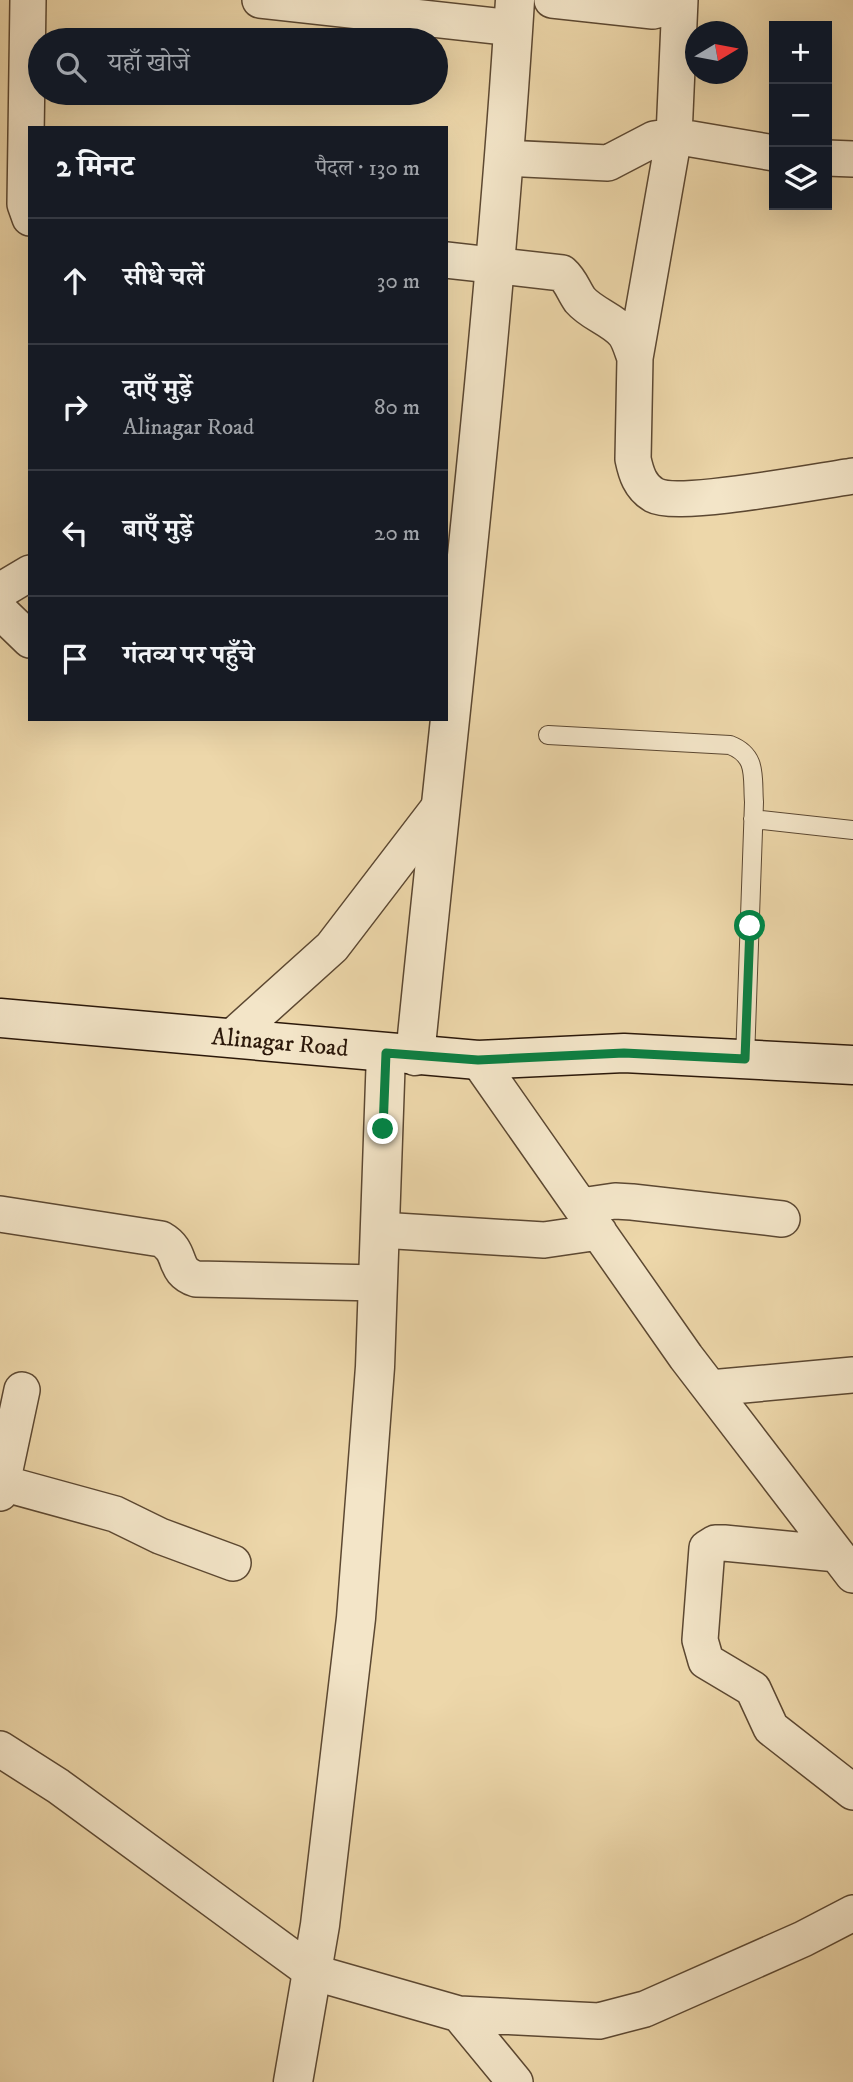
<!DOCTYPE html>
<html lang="hi">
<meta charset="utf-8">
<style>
:root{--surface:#171b24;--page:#242831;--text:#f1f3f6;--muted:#9ea1a6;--line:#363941}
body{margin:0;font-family:"IM FELL DW Pica","Noto Serif Devanagari",serif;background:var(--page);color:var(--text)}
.controls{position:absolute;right:21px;top:21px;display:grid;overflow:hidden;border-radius:0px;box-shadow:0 7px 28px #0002}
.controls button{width:63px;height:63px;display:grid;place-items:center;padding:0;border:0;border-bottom:2px solid var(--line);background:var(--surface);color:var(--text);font:35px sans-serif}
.compass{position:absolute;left:685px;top:21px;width:63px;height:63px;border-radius:50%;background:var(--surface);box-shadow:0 7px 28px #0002;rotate:80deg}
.stop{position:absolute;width:21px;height:21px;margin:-16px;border:5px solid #0b8043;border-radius:50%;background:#fff}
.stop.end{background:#0b8043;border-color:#fff;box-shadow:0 2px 7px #0008}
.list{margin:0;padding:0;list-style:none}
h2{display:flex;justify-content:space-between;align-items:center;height:91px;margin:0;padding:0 28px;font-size:30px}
h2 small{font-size:23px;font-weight:400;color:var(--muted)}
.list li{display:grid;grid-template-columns:46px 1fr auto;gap:21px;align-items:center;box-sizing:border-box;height:126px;padding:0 28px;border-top:2px solid var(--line)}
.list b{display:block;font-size:26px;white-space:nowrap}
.list p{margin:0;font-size:23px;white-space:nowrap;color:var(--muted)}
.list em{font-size:23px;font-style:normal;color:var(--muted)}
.icon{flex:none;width:38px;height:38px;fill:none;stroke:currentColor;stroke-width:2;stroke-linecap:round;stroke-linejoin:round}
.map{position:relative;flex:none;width:853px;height:2082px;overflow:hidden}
.search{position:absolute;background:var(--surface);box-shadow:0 7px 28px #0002;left:28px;top:28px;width:420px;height:77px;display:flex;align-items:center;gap:18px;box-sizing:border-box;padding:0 24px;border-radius:38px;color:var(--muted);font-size:26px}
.panel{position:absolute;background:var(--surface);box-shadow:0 7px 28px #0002;left:28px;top:126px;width:420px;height:595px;border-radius:0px}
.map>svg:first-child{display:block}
</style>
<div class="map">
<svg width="853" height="2082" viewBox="0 0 853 2082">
<rect width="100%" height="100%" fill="#edd7aa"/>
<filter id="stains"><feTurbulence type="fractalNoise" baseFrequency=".00286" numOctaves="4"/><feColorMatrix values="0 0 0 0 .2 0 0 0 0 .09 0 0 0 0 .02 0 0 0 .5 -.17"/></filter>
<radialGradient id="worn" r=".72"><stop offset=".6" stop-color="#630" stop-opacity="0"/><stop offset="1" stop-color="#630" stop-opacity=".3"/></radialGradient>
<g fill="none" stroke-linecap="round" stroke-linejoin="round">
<defs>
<path id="service" d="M548,735L730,745C758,756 752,777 754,802L745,1059
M753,819L853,830"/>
<path id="minor" d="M28,0L25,204L30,218
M260,0L513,28
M552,0L653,11L668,7L677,0
M680,0L674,136L635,358L633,459C636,473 640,487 654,495C678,508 818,481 853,476
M505,158L608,163L654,139L674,136L774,153
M827,158L853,159
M446,260L562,273C571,281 573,290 580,300C592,314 612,319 624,333C629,339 632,350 635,358
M0,591L30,573
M0,611L30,640
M230,1039L332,947L440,806
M478,1060L686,1357L853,1575
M581,1206L615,1201L632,1202L782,1219
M0,1214L161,1239C184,1252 171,1271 196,1279L378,1283
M380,1230L544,1240L599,1232
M710,1388L853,1375
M2,1483L115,1514L160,1536L233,1563
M0,1493L22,1390
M837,1554L724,1543H715L707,1548L700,1640L706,1661L753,1689L771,1728L853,1792
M0,1749L58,1786L312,1972L459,2014L599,2021L645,2009L803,1939L853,1913
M459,2014L515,2082"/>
<path id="tertiary" d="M415,1056C450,704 493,353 515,0
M293,2082L320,1925L356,1618L375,1367L386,1053"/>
<path id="secondary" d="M0,1018L478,1060L624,1053L853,1065"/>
</defs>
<!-- service casing -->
<use href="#service" stroke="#5c4832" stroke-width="20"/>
<!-- minor casing -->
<use href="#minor" stroke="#5c4832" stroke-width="38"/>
<!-- tertiary casing -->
<use href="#tertiary" stroke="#5c4832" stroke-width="41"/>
<!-- secondary casing -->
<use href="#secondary" stroke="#2b180a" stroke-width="41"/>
<!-- service -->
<use href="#service" stroke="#f3e5c8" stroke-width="18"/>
<!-- minor -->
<use href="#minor" stroke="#f3e5c8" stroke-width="35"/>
<!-- tertiary -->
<use href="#tertiary" stroke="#f3e5c8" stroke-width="38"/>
<!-- secondary -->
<use href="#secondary" stroke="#f3e5c8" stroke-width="38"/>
</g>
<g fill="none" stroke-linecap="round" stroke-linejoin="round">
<!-- route -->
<path stroke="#0b8043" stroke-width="9" d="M383,1129L386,1053L478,1060L624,1053L745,1059L750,926"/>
</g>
<g text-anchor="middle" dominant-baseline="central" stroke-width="5" stroke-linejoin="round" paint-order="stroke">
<!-- street labels -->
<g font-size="24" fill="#2b180a" stroke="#f3e5c8">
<text transform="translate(280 1043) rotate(5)">Alinagar Road</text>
</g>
</g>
<rect width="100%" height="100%" filter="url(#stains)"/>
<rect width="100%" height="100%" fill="url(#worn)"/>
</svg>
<div class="controls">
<button>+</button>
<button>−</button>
<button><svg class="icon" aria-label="layers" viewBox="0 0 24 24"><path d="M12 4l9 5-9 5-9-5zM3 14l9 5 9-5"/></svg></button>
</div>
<svg class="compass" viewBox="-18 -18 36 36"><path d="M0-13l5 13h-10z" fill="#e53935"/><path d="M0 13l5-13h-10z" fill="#9ea1a6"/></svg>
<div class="stop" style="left:750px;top:926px"></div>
<div class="stop end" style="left:383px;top:1129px"></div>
<div class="search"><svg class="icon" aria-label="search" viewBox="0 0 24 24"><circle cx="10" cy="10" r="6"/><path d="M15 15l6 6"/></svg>यहाँ खोजें</div>
<section class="panel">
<h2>2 मिनट<small>पैदल · 130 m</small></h2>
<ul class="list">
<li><svg class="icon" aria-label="ahead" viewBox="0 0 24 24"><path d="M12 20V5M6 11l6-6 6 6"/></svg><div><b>सीधे चलें</b></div><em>30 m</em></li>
<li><svg class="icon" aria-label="right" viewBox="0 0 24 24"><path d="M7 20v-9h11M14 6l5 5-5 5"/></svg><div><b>दाएँ मुड़ें</b><p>Alinagar Road</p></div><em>80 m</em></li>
<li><svg class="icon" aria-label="left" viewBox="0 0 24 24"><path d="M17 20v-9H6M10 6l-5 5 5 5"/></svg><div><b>बाएँ मुड़ें</b></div><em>20 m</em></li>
<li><svg class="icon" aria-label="arrive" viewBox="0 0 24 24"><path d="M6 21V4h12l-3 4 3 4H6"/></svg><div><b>गंतव्य पर पहुँचे</b></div></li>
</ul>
</section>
</div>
